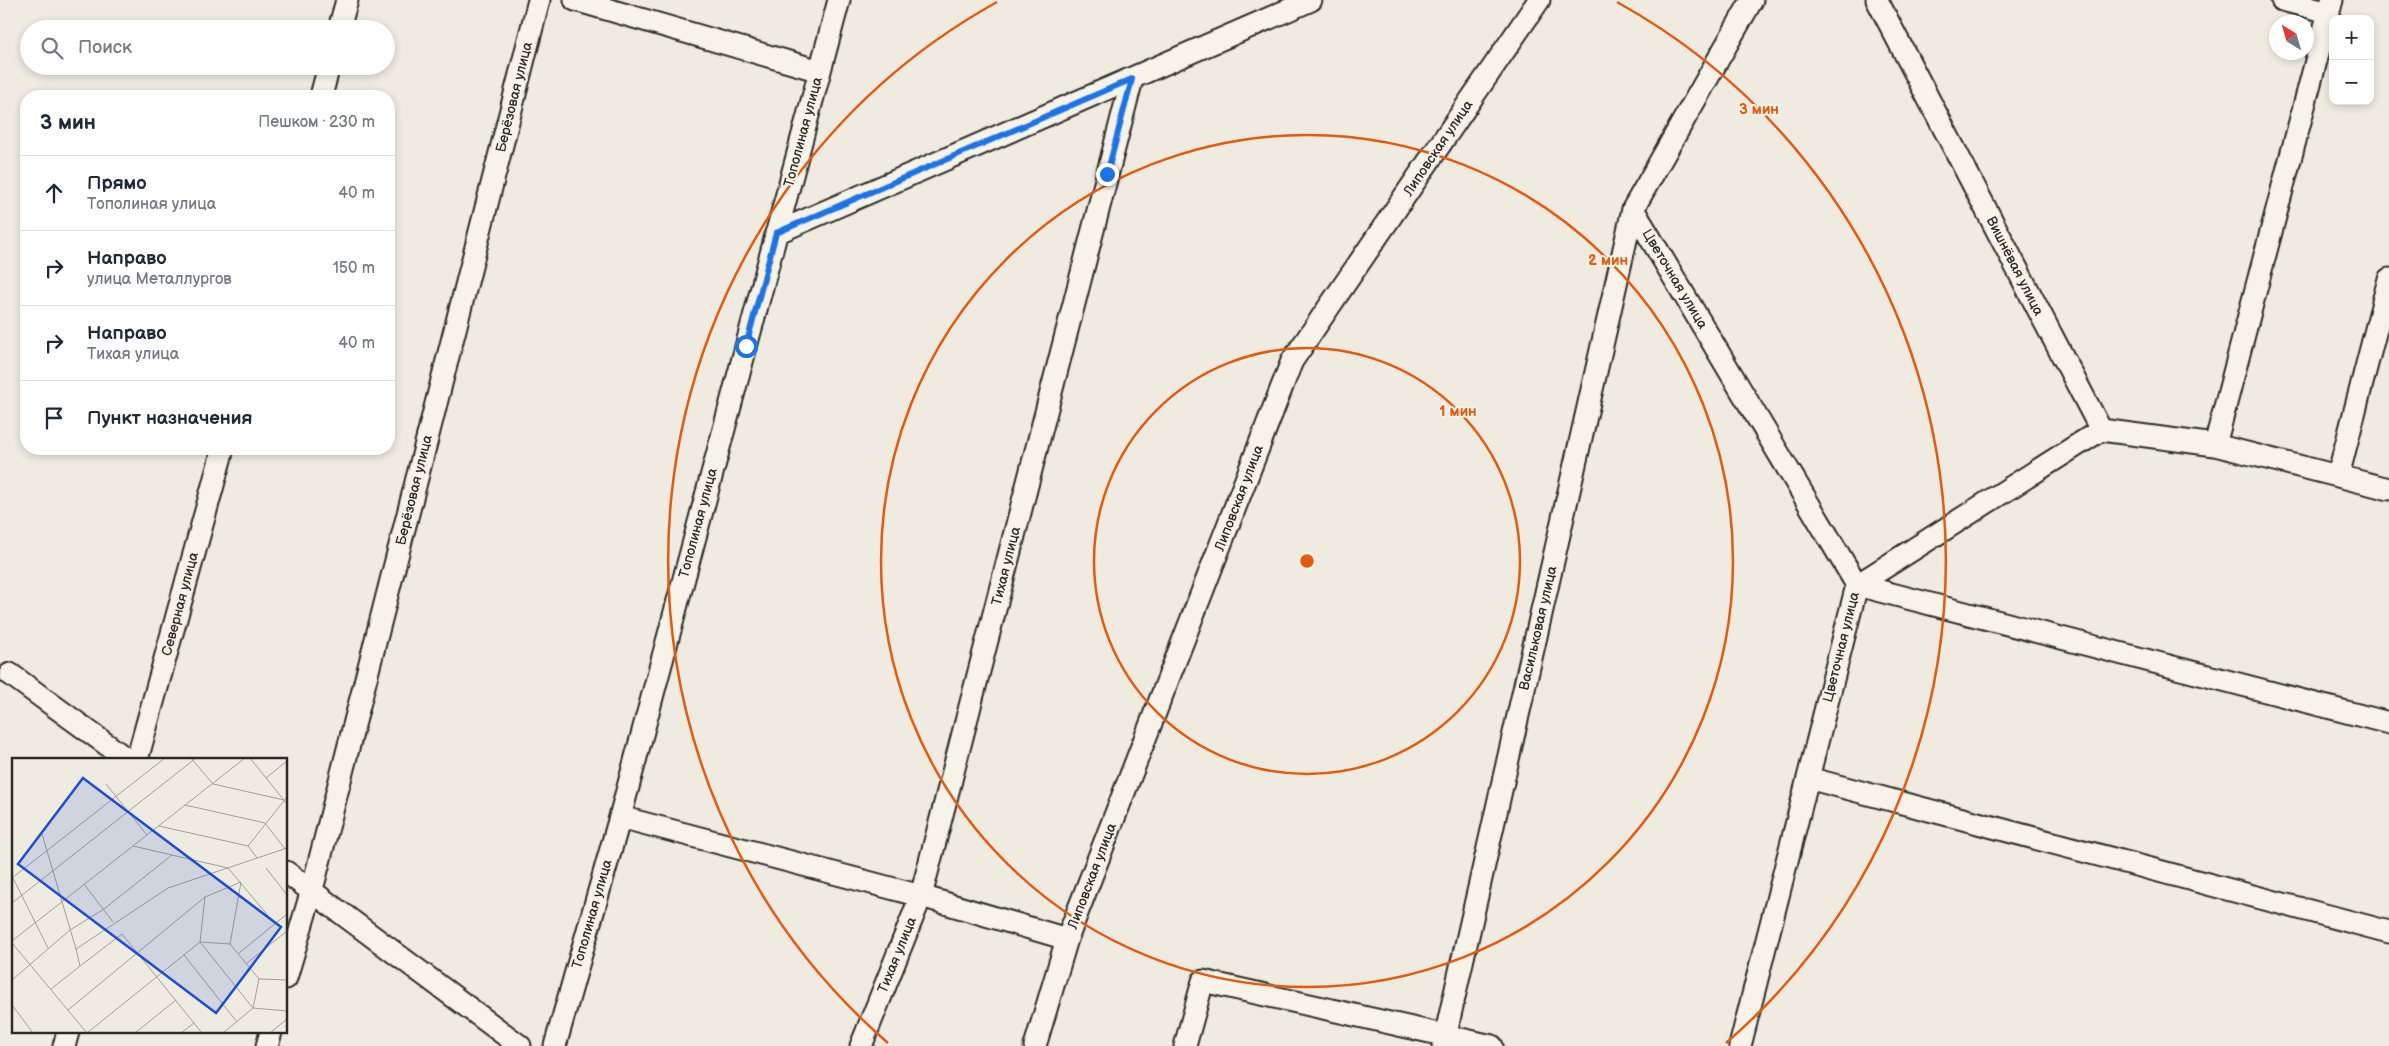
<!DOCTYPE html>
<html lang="ru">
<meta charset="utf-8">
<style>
:root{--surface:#fff;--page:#f2f2f3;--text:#1f2937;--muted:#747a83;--line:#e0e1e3}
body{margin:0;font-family:"Balsamiq Sans",sans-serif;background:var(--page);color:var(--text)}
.controls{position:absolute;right:15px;top:15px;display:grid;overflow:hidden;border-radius:10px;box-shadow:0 2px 8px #0003}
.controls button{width:45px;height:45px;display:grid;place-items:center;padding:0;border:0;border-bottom:1px solid var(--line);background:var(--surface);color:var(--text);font:25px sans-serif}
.compass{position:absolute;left:2269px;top:15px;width:45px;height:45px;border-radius:50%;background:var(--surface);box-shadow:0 2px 8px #0003;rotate:323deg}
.stop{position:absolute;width:15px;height:15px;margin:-11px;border:4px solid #1a73e8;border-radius:50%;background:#fff}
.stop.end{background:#1a73e8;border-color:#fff;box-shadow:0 1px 5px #0008}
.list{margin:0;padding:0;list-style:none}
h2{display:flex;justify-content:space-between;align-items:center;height:65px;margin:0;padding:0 20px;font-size:21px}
h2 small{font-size:16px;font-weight:400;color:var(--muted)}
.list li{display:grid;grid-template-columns:32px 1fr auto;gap:15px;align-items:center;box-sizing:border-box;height:75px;padding:0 20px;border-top:1px solid var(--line)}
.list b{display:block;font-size:19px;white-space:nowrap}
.list p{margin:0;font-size:16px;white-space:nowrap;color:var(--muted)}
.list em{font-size:16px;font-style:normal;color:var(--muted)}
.icon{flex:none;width:28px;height:28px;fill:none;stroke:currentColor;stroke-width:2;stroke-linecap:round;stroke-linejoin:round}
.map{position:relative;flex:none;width:2389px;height:1046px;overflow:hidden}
.search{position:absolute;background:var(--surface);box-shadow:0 2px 8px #0003;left:20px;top:20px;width:375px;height:55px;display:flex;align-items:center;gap:12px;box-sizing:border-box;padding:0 18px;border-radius:28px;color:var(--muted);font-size:19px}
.panel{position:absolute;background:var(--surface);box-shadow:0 2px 8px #0003;left:20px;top:90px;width:375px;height:365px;border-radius:20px}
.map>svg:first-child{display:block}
</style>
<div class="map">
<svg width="2389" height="1046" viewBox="0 0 2389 1046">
<rect width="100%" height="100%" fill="#efebe0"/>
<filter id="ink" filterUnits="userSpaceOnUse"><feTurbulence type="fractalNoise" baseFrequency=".02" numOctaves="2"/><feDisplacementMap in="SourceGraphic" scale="10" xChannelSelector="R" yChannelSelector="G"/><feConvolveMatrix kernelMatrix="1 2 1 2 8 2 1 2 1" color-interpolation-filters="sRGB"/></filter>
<g filter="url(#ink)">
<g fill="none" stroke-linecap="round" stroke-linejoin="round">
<defs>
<path id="minor" d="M575,0L820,71
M1877,0L2101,430
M2282,0L2329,12
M339,29L347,0
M321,96L329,66
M1633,209L1857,585L1740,1046
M776,233L1311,0
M2101,430L2215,445L2389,489
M2215,445L2332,0
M2338,476L2389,279
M1857,585L2389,723
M1857,585L2101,430
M10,674L128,760
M137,760L223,449
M1808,778L2389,932
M620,817L921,896L1067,939
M286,872L520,1046
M286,978L312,890L539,0
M64,1046L68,1032
M267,1046L271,1032
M555,1046L620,817L839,0
M861,1046L921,896L1132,79
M1035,1046L1067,939L1292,361L1539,0
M1185,1046L1203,981L1492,1046
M1443,1046L1633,209L1752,0"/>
</defs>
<!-- minor casing -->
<use href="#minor" stroke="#2b2b2b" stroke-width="25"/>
<!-- minor -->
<use href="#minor" stroke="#f7f3e8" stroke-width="21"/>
</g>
</g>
<g fill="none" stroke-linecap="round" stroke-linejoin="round" filter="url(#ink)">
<!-- route -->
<path stroke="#1a73e8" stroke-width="6" d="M746,346L776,233L1132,79L1107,174"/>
</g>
<!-- distance rings -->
<g fill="none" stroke="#e8590c" stroke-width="2.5">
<circle cx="1307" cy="561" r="213"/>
<circle cx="1307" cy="561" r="426"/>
<path d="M888 1043A639 639 0 0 1 997 2M1617 2A639 639 0 0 1 1726 1043"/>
</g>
<g text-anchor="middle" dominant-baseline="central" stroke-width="4" stroke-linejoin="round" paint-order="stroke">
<!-- street labels -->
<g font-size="14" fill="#2b2b2b" stroke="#f7f3e8">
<text transform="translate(514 97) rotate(-76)">Берёзовая улица</text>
<text transform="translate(803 132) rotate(-75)">Тополиная улица</text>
<text transform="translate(1438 148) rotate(-56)">Липовская улица</text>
<text transform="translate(2015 266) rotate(63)">Вишнёвая улица</text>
<text transform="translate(1675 279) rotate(59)">Цветочная улица</text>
<text transform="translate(414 490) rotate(-76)">Берёзовая улица</text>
<text transform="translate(1239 498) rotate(-69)">Липовская улица</text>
<text transform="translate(698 523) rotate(-75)">Тополиная улица</text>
<text transform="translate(1006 566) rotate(-76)">Тихая улица</text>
<text transform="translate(180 604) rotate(-75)">Северная улица</text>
<text transform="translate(1538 628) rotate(-77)">Васильковая улица</text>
<text transform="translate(1841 647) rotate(-76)">Цветочная улица</text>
<text transform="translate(1092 876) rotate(-69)">Липовская улица</text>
<text transform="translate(592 914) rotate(-74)">Тополиная улица</text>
<text transform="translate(897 955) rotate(-68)">Тихая улица</text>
</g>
</g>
<!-- overview -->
<g transform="translate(12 758)">
<rect width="275" height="275" fill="#efebe0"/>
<path fill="none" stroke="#a19e98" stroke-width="1" d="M179,0L201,26L272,42M238,0L275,46M254,20L275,3M94,26L135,77M173,47L253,65L273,91M147,68L236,88L245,100M30,76L64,191M121,88L216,110L263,166M236,88L275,39M254,110L275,137M0,118L36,190M0,120L153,0M72,126L101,164M0,145L184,0M0,183L233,0M188,184L241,250M188,184L218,186M0,185L75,275M218,186L247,221L241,250M218,186L229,124M227,195L275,156M172,197L225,264M235,205L275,173M68,208L110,176L190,275M247,221L275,222M0,222L58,172L92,151L160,97M39,231L68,208L64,191L156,130L275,90M0,247L21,275M56,252L193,139L229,124M75,275L188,184L193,139M123,275L164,242M169,275L182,265M211,275L241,250L275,253M258,275L275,261"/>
<path fill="#1d4ed8" fill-opacity="0.15" stroke="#1d4ed8" stroke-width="2.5" d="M71,20L269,169L204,255L6,106Z"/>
<rect width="275" height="275" fill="none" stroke="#2b2b2b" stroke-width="2.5"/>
</g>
<circle cx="1307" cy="561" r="8" fill="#e8590c" stroke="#f7f3e8" stroke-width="2.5"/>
<g font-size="15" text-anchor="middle" font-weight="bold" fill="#e8590c" stroke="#f7f3e8" stroke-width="4" stroke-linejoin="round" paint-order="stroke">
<text x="1759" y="114">3 мин</text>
<text x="1608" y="265">2 мин</text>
<text x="1458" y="416">1 мин</text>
</g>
</svg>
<div class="controls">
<button>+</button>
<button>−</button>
</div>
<svg class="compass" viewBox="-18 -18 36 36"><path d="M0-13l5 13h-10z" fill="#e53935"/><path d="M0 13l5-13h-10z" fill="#747a83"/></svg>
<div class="stop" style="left:746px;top:346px"></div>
<div class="stop end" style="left:1107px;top:174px"></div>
<div class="search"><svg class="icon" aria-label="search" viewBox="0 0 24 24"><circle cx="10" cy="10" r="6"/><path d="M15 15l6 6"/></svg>Поиск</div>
<section class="panel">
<h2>3 мин<small>Пешком · 230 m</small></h2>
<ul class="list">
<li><svg class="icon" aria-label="ahead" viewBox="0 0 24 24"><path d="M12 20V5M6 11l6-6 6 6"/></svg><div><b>Прямо</b><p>Тополиная улица</p></div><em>40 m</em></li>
<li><svg class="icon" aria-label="right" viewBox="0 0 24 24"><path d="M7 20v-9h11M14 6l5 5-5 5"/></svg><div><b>Направо</b><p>улица Металлургов</p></div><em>150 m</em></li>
<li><svg class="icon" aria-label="right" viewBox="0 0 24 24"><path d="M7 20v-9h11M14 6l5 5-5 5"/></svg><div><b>Направо</b><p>Тихая улица</p></div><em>40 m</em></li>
<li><svg class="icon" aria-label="arrive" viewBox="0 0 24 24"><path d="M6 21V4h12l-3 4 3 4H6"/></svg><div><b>Пункт назначения</b></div></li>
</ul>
</section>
</div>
